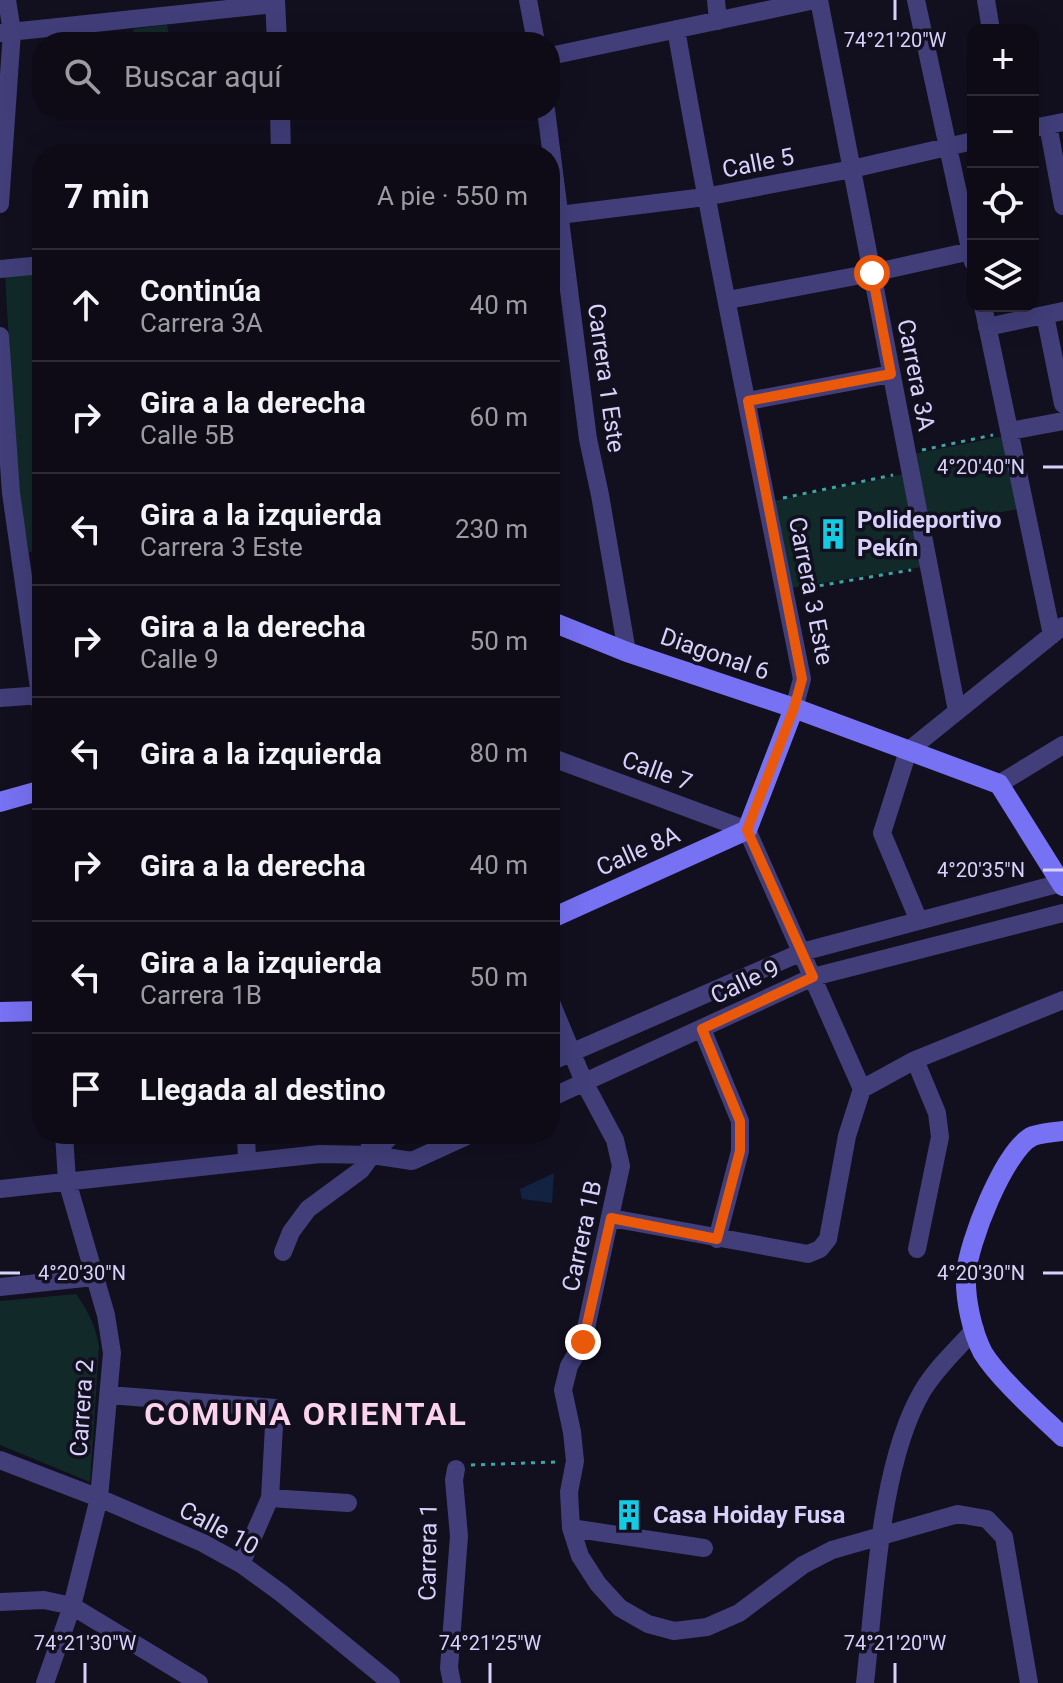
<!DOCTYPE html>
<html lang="es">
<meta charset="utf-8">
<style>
:root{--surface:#0e0b17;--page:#171420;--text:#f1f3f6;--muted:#9b9ba1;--line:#2e2b36}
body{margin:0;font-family:Roboto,sans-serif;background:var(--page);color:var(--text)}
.controls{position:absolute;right:24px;top:24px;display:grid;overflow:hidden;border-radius:16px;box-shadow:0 8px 32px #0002}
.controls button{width:72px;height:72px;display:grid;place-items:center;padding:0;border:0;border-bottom:2px solid var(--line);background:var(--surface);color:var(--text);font:40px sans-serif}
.stop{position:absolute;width:24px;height:24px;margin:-18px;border:6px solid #ea580c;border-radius:50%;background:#fff}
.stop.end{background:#ea580c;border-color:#fff;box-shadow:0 2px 8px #0008}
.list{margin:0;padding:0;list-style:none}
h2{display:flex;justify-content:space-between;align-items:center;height:104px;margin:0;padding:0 32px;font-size:34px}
h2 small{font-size:26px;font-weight:400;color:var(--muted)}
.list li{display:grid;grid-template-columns:52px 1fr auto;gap:24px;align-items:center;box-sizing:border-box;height:112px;padding:0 32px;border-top:2px solid var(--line)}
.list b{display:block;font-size:30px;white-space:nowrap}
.list p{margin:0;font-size:26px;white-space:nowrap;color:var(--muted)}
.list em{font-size:26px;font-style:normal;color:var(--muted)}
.icon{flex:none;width:44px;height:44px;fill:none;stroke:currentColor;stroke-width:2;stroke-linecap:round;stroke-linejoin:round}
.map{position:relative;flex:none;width:1063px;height:1683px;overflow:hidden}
.search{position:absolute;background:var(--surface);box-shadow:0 8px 32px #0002;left:32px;top:32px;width:528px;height:88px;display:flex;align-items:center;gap:20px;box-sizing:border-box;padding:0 28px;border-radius:32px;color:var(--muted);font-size:30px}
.panel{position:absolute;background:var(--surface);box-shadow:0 8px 32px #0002;left:32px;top:144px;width:528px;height:1000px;border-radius:32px}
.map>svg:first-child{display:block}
</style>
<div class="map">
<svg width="1063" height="1683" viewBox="0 0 1063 1683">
<rect width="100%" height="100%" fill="#120f1f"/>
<!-- green -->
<path fill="#122929" d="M167,25L170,42H135L133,29Z
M42,272V550L29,552L18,491L5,275Z
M1004,436L1018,509L927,526L913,454Z
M904,474L922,567L791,588L774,501Z
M76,1294C88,1311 96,1326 99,1347L90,1482L0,1445V1301Z"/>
<!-- water -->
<path fill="#112341" d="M554,1173L552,1203L522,1199L520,1189Z"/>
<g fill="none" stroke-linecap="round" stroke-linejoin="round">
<!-- path -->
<path stroke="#38a8a4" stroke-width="3" stroke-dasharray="4 6" stroke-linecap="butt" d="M922,450L993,435
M783,498L893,475
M800,589L911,570
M471,1465L555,1462"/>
<!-- minor -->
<path stroke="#413e7a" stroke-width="18" d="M528,0L536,42
M716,0L718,21
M819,0L957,711
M916,0L973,262
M986,0L991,30
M676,29C714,247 759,463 802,679L794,708
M0,33L275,4
M550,56L815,0
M546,110L588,439L600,495L627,652
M1048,125L1063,206
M1033,128L1063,122
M0,204L12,32L7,0
M551,216L705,197L852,169L973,141
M0,269L42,265
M728,300L872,273L971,251
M983,306L1052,635
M1045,315L1063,404
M987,327L1063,311
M0,336L11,493L40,695L42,728
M748,401L891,374
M1010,431L1063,421
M0,698L42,695
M550,757L747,830L862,1089
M999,784L1063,745
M919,921L882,833L908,751L1063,626
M550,1000L584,1082L615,1140L621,1166L583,1342L569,1366L563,1390L572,1432L575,1461L569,1492L571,1528L580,1556L598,1584L620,1608L648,1624L674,1631L707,1627L739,1613L803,1565L832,1550L958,1514L987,1519L1004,1537L1029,1683
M702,1029L740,1121V1151L717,1239
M915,1060L937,1113L940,1137L917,1249
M550,1062L802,952L1061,883
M550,1098L813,977L1063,913
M246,1134L247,1160
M368,1134L372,1155
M0,1189L320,1154L372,1155L412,1161L471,1134
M611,1218L808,1254L820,1249L828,1239L847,1136L862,1089L915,1060L1063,1000
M283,1252L291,1232L308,1209L361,1170L372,1155L393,1134
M0,1287L94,1277
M109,1395L275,1408L270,1498L241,1564
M0,1460L99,1498L203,1543L241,1564L281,1593L391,1683
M270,1498L348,1503
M571,1528L704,1548
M0,1602L44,1600L72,1606L199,1683
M45,1683L72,1606L99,1498L112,1353L106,1315L67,1181L64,1134
M452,1683L449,1668L459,1536L454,1480L456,1469
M865,1683C875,1597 879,1464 923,1390C937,1367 957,1349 975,1329"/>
<!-- tertiary -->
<path stroke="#413e7a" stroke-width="20" d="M275,0L277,42
M280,110L281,154"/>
<!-- secondary -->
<path stroke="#7771f3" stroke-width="20" d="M550,621L627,652L794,708L999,784L1063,886
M0,802L42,790
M550,919L747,830L794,708
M0,1012L42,1011
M1063,1131C1054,1132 1042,1133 1033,1136C1005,1148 967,1245 966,1276C965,1299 972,1332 983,1353C1000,1380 1039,1414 1063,1437"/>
</g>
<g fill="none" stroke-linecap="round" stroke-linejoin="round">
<!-- route -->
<path stroke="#ea580c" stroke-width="10" d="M583,1342L611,1218L717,1239L740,1151V1121L702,1029L813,977L747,830L794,708L802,679L748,401L891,374L872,273"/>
</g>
<!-- ticks -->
<path fill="none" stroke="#d7d1fb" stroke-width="3" d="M895,0V20M1043,467H1063M1043,870H1063M0,1273H20M1043,1273H1063M85,1663V1683M490,1663V1683M895,1663V1683"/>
<!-- icons -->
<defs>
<symbol id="building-bare" viewBox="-9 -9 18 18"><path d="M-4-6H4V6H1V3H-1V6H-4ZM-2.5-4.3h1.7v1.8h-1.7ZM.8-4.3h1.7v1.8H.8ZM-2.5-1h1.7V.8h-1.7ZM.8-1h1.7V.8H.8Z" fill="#14cbe4" stroke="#120f1f" stroke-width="2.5" paint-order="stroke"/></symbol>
</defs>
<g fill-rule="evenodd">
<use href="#building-bare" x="811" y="512" width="44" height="44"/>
<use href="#building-bare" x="607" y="1493" width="44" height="44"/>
</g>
<g text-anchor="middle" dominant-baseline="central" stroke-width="7" stroke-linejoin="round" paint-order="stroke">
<!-- street labels -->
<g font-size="24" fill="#d7d1fb" stroke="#120f1f">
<text transform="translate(758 163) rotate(-11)">Calle 5</text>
<text transform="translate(916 375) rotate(79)">Carrera 3A</text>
<text transform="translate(606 378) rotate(82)">Carrera 1 Este</text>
<text transform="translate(811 591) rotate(79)">Carrera 3 Este</text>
<text transform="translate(715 654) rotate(19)">Diagonal 6</text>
<text transform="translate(657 771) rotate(20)">Calle 7</text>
<text transform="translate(638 851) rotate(-24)">Calle 8A</text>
<text transform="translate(745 982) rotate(-25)">Calle 9</text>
<text transform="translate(582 1236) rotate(-78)">Carrera 1B</text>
<text transform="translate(82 1408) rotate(-86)">Carrera 2</text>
<text transform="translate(219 1528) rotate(28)">Calle 10</text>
<text transform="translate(428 1552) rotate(-89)">Carrera 1</text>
</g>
<!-- poi labels -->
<g font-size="24" font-weight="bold" fill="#d7d1fb" stroke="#120f1f" text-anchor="start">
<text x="857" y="520">Polideportivo<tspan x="857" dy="28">Pekín</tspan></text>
<text x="653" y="1515">Casa Hoiday Fusa</text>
</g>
<!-- district labels -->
<g font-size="32" font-weight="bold" letter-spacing="2" fill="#fbd3ec" stroke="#120f1f">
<text x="306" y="1414">COMUNA ORIENTAL</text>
</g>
</g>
<g font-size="20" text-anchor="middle" fill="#d7d1fb" stroke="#120f1f" stroke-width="7" stroke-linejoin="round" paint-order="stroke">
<text x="895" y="47">74°21'20"W</text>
<text x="981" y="474">4°20'40"N</text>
<text x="981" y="877">4°20'35"N</text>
<text x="82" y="1280">4°20'30"N</text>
<text x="981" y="1280">4°20'30"N</text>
<text x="85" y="1650">74°21'30"W</text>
<text x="490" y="1650">74°21'25"W</text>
<text x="895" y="1650">74°21'20"W</text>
</g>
</svg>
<div class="controls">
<button>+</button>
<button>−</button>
<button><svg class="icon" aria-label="locate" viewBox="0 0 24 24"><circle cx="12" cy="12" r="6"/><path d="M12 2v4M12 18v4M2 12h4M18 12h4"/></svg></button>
<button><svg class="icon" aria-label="layers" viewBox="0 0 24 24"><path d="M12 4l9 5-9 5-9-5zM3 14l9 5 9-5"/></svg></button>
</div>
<div class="stop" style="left:872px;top:273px"></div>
<div class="stop end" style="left:583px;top:1342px"></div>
<div class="search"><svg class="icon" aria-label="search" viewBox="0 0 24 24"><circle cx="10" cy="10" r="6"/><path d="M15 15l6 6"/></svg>Buscar aquí</div>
<section class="panel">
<h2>7 min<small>A pie · 550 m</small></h2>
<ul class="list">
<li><svg class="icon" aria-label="ahead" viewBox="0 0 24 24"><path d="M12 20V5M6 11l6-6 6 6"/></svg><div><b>Continúa</b><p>Carrera 3A</p></div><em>40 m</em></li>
<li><svg class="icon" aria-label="right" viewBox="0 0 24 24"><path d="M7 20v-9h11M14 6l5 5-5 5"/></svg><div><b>Gira a la derecha</b><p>Calle 5B</p></div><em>60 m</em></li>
<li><svg class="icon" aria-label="left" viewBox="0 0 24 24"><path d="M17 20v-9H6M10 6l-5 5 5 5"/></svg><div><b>Gira a la izquierda</b><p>Carrera 3 Este</p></div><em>230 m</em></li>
<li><svg class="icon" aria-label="right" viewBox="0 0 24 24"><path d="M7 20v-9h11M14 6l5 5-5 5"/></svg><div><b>Gira a la derecha</b><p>Calle 9</p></div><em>50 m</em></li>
<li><svg class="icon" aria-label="left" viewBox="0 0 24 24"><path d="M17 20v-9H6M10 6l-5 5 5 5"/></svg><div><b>Gira a la izquierda</b></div><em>80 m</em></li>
<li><svg class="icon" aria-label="right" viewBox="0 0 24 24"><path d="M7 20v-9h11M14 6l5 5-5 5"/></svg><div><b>Gira a la derecha</b></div><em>40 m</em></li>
<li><svg class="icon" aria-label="left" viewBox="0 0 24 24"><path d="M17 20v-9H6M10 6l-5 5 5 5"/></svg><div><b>Gira a la izquierda</b><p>Carrera 1B</p></div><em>50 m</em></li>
<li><svg class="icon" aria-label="arrive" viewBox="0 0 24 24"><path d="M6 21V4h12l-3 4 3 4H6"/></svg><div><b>Llegada al destino</b></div></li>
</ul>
</section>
</div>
